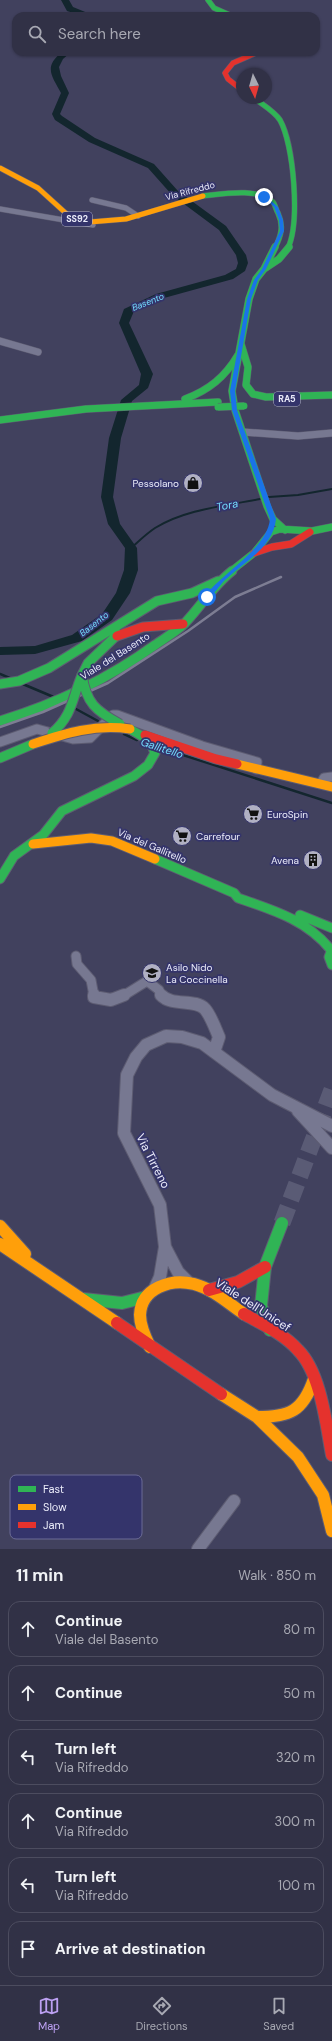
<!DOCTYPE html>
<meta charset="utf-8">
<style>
:root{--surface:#313146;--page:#39394d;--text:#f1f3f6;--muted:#a8a9b3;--line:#4c4c5f;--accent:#bca0f2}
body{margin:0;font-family:"DM Sans",sans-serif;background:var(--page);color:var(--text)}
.compass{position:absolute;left:236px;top:68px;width:36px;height:36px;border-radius:50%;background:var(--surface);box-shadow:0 1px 3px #0004;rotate:175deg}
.stop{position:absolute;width:12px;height:12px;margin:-9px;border:3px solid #1a73e8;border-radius:50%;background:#fff}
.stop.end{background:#1a73e8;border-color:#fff;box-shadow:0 1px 4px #0008}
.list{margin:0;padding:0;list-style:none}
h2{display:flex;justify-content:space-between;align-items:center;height:52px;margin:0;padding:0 16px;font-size:17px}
h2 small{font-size:13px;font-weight:400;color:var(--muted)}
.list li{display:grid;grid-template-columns:26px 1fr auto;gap:12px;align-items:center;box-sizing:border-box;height:56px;margin:0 8px 8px;padding:0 8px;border:1px solid var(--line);border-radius:12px}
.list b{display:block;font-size:15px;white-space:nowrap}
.list p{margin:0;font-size:13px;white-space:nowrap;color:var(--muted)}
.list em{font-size:13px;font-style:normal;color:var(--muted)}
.icon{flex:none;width:22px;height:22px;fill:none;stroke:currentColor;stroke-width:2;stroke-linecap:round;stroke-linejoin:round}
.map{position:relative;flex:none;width:332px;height:1549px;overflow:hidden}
.search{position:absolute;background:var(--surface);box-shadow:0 1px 3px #0004;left:12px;right:12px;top:12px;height:44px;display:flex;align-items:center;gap:10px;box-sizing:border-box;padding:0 14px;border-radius:12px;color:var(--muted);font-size:15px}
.sheet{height:436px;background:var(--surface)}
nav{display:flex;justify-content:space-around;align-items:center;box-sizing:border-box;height:56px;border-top:1px solid var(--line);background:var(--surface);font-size:11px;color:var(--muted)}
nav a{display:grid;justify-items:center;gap:2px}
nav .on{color:var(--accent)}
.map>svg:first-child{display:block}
</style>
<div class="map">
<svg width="332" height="1549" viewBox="0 0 332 1549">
<rect width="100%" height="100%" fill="#41415e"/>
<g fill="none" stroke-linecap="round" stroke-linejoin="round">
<!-- stream-far1 -->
<path stroke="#13262e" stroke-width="2" d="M269,497L298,495L332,489
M131,548C139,541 146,534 155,528C186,509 225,506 260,499"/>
<!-- stream -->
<path stroke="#13262e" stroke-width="2.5" d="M0,674L12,679
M18,682L56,698
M76,709L98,721
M124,734L137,740
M155,746L332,803"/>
<!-- river -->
<path fill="#13262e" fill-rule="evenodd" d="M61,0H69L73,7L95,16H83L67,11Z
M62,52H71L63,59L59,67L61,76L69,93L60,114L62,116L95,138L154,164L178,191L226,226L246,255L248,263L245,271L233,279L164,298L134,311L129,323L153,374L148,388L132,401L121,438L113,497L120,524L137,548L138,570L130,593L112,620L82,641L35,654L0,655V647L35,646L72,635L102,614L116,593L124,570L125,548L108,524L101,497L109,438L121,400L139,385L141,374L119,323L124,309L156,294L225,275L236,269L238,263L236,255L219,230L172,195L148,168L89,142L55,120L52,114L61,93C52,76 43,67 62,52Z"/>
<!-- secondary-tunnel -->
<path stroke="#5a5b75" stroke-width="17" stroke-dasharray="17 8" stroke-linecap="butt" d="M282,1223L332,1090"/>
<defs>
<path id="street-far3" d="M92,200L126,208L138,216
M0,209L93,225"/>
<path id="street-far2" d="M0,341L38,352
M243,432L298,436L332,433"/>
<path id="street-far1" d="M0,742L37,729L73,739L90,738L113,715H117L202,746L257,762L256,769
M321,783L324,778L332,777
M76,956L77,964L91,980L94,996
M123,996L147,981L159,990L161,996"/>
<path id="street" d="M94,995V997L111,1000L124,995
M161,995C172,1007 195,998 205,1009C211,1016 215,1028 219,1037L214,1052
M298,1111L332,1148
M165,1247L178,1272L187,1281
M155,1288L160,1277L165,1247L160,1205L124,1133L127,1075L136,1057L146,1045L166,1036L182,1037L202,1043L272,1095L332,1126
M198,1549L234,1501"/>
<path id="fast-far3" d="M208,0L214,8L232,16
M254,98C263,105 274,111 280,120C294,145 300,222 288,248
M203,196C222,194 258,187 273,202C275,204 276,210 278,213C284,226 281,236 275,248"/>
<path id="fast-far2" d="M275,247L264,269L256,279L249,299L232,391L235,410L267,506L273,519L285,530
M264,269L279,259L289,247
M241,344L248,367L246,385L253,394L266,397L332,395
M185,399C209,390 225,377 238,355
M0,420L86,409L218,402
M230,572L254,553L271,532L280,529L312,531L332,527"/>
<path id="fast-far1" d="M82,675L88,663L118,634
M0,684L19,681L49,668L157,601L192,593L218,581
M0,721C56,704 108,679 155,645C165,638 177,631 185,623C201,606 213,586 232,571
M0,758L33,744
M155,859L234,893L238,898C273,910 307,920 331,950
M0,879L14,856L43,835L62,811L134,776L148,765L155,753L150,741L130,729
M300,915L332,928
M332,949L329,957L332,965"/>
<path id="fast" d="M83,1299L122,1303L146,1297
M270,1330L261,1306L265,1267L282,1223"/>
<path id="slow-far2" d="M0,168L38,188L70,217L90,222L126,219L203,196"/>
<path id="slow-far1" d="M237,764L332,787
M33,844L91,838L112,841L155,859"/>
<path id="slow" d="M0,1226L25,1254
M0,1244L117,1323
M150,1347C145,1337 140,1326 140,1315C141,1288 171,1278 194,1284C213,1289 228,1303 244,1314
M221,1394L257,1417L298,1457L323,1495L332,1531
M257,1417C290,1417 303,1411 314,1379"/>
<path id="jam-far3" d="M242,90L228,79L225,73L233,63L258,52"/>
<path id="jam-far2" d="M254,553L272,547L291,544L310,532"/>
<path id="jam-far1" d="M117,636L143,627L183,624
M145,735L216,759L237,764"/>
<path id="jam" d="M209,1290L238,1282L265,1267
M244,1314C262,1324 284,1334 298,1350C321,1373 326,1424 332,1455
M117,1323L221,1394"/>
</defs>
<!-- street-far3 casing -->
<use href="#street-far3" stroke="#5d5c72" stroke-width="6"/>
<!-- street-far2 casing -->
<use href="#street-far2" stroke="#5d5c72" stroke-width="8"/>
<!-- street-far1 casing -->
<use href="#street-far1" stroke="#5d5c72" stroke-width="11"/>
<!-- street casing -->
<use href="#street" stroke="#5d5c72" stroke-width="14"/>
<!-- fast-far3 casing -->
<use href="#fast-far3" stroke="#5d5c72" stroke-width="6"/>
<!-- fast-far2 casing -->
<use href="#fast-far2" stroke="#5d5c72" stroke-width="8"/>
<!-- fast-far1 casing -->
<use href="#fast-far1" stroke="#5d5c72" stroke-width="11"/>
<!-- fast casing -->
<use href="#fast" stroke="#5d5c72" stroke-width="14"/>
<!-- slow-far2 casing -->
<use href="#slow-far2" stroke="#5d5c72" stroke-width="6"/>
<!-- slow-far1 casing -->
<use href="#slow-far1" stroke="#5d5c72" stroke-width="11"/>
<!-- slow casing -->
<use href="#slow" stroke="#5d5c72" stroke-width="14"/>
<!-- jam-far3 casing -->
<use href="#jam-far3" stroke="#5d5c72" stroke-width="6"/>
<!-- jam-far2 casing -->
<use href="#jam-far2" stroke="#5d5c72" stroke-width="8"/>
<!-- jam-far1 casing -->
<use href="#jam-far1" stroke="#5d5c72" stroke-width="11"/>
<!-- jam casing -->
<use href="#jam" stroke="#5d5c72" stroke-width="14"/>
<!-- street-far3 -->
<use href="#street-far3" stroke="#777891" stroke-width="5"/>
<!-- street-far2 -->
<use href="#street-far2" stroke="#777891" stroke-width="7"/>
<!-- street-far1 -->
<use href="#street-far1" stroke="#777891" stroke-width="9"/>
<!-- street -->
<use href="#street" stroke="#777891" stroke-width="12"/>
<!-- fast-far3 -->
<use href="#fast-far3" stroke="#30b455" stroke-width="5"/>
<!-- fast-far2 -->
<use href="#fast-far2" stroke="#30b455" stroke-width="7"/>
<!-- fast-far1 -->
<use href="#fast-far1" stroke="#30b455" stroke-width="9"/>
<!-- fast -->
<use href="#fast" stroke="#30b455" stroke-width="12"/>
<!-- slow-far2 -->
<use href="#slow-far2" stroke="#ff9f0a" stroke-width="5"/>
<!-- slow-far1 -->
<use href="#slow-far1" stroke="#ff9f0a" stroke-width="9"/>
<!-- slow -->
<use href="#slow" stroke="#ff9f0a" stroke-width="12"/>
<!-- jam-far3 -->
<use href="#jam-far3" stroke="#e5322d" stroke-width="5"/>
<!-- jam-far2 -->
<use href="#jam-far2" stroke="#e5322d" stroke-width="7"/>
<!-- jam-far1 -->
<use href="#jam-far1" stroke="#e5322d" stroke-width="9"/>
<!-- jam -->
<use href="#jam" stroke="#e5322d" stroke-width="12"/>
<!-- rail -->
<path stroke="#7d7d93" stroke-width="2.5" d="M0,727L43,712L108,683L188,631L235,597L281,577"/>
<defs>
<path id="fast-bridge-far1" d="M218,407L244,406"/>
<path id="fast-bridge" d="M82,675C86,703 96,711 120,724
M52,733C73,715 72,698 82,675"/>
<path id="slow-bridge" d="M33,744C66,733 95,724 130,729"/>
</defs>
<!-- fast-bridge-far1 casing -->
<use href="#fast-bridge-far1" stroke="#5d5c72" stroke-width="8" stroke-linecap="butt"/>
<!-- fast-bridge casing -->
<use href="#fast-bridge" stroke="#5d5c72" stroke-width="11" stroke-linecap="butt"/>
<!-- slow-bridge casing -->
<use href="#slow-bridge" stroke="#5d5c72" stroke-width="11" stroke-linecap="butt"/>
<!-- fast-bridge-far1 -->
<use href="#fast-bridge-far1" stroke="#30b455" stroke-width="7"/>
<!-- fast-bridge -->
<use href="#fast-bridge" stroke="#30b455" stroke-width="9"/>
<!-- slow-bridge -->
<use href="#slow-bridge" stroke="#ff9f0a" stroke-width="9"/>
</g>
<!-- route -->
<path fill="#1a73e8" d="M263,196H266L278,207L283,220L284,231L266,269L258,280L251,299L235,391L237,410L276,519C273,548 244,562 225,580C219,586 214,595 207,598L204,597C223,572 267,549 270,519L232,410L230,391L247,299L254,280L262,269L280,231L279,220L274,207Z"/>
<!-- icons -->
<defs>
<symbol id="shop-disc" viewBox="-11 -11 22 22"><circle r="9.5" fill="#b0b0c3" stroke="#34346b"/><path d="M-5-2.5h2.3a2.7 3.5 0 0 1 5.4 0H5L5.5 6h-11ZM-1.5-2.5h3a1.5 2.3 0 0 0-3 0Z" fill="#111"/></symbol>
<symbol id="supermarket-disc" viewBox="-11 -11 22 22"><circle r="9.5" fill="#b0b0c3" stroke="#34346b"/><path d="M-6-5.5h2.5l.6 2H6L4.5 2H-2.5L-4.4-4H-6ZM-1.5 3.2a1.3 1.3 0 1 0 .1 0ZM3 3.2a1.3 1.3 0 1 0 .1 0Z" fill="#111"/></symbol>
<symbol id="building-disc" viewBox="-11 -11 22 22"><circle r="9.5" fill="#b0b0c3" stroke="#34346b"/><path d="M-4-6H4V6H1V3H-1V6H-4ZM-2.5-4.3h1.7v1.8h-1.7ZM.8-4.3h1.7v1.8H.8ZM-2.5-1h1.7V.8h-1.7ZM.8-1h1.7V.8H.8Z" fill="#111"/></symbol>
<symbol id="school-disc" viewBox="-11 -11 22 22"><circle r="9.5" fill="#b0b0c3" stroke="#34346b"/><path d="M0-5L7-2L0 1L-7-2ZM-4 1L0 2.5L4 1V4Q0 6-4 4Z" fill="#111"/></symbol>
</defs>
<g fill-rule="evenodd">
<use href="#shop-disc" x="182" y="472" width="22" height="22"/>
<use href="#supermarket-disc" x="242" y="803" width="22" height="22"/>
<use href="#supermarket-disc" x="171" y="825" width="22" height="22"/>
<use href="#building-disc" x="302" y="849" width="22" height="22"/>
<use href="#school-disc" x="141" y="962" width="22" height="22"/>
</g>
<g text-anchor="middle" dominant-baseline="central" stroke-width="3.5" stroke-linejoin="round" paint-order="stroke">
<!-- far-street labels -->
<g font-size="9" fill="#ebecfa" stroke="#34346b">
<text transform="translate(190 191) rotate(-15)">Via Rifreddo</text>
</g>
<!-- shield labels -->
<g fill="#34346b" stroke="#b4b5cf" stroke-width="1">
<rect x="62" y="212" width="30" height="14" rx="3"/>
<rect x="274" y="392" width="26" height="14" rx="3"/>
</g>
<g font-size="9" font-weight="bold" fill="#ebecfa">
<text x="77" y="219">SS92</text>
<text x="287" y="399">RA5</text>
</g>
<!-- far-water labels -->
<g font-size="9" font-style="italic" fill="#74ddfe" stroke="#34346b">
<text transform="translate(148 302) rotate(-22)">Basento</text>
<text transform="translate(94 624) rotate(-38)">Basento</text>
</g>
<!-- poi labels -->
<g font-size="10" fill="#ebecfa" stroke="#34346b" text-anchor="start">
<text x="179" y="483" text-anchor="end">Pessolano</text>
<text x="267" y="814">EuroSpin</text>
<text x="196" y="836">Carrefour</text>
<text x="299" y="860" text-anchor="end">Avena</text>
<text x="166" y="967">Asilo Nido<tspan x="166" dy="12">La Coccinella</tspan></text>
</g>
<!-- street labels -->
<g font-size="10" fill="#ebecfa" stroke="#34346b">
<text transform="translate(115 656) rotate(-32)">Viale del Basento</text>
<text transform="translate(152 846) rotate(23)">Via del Gallitello</text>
</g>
<!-- water labels -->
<g font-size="11" font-style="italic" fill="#74ddfe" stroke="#34346b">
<text transform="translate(227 505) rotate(-11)">Tora</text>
<text transform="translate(162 748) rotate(18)">Gallitello</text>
</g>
<!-- near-street labels -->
<g font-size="12" fill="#ebecfa" stroke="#34346b">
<text transform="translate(153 1161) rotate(63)">Via Tirreno</text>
<text transform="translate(253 1305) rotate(33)">Viale dell'Unicef</text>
</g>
</g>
<!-- legend -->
<rect x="10" y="1475" width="132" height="64" rx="6" fill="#34346b" stroke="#6b6b96" stroke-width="1"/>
<rect x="18" y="1486" width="18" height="6" fill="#30b455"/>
<rect x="18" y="1504" width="18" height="6" fill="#ff9f0a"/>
<rect x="18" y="1522" width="18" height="6" fill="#e5322d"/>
<g font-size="11" fill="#ebecfa">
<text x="43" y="1493">Fast</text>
<text x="43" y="1511">Slow</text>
<text x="43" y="1529">Jam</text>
</g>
</svg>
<svg class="compass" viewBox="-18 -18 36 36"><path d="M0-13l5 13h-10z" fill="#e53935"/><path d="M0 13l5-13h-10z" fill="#a8a9b3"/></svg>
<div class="stop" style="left:207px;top:597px"></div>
<div class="stop end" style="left:264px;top:197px"></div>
<div class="search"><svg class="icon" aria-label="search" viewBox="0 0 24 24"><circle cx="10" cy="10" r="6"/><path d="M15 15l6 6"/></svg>Search here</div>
</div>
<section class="sheet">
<h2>11 min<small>Walk · 850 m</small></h2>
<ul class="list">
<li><svg class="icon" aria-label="ahead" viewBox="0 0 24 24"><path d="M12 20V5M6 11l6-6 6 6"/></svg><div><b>Continue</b><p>Viale del Basento</p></div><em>80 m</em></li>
<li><svg class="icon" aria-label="ahead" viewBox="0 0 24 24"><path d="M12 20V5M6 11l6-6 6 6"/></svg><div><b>Continue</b></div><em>50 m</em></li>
<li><svg class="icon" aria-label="left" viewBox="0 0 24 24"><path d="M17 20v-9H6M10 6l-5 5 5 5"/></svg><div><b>Turn left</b><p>Via Rifreddo</p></div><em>320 m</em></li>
<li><svg class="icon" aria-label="ahead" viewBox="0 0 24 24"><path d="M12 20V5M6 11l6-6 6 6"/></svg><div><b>Continue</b><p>Via Rifreddo</p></div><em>300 m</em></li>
<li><svg class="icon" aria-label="left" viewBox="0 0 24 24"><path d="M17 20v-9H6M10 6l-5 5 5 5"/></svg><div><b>Turn left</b><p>Via Rifreddo</p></div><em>100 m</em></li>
<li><svg class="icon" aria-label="arrive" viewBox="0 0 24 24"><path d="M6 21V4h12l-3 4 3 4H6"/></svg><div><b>Arrive at destination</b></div></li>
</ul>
</section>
<nav>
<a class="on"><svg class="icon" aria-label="map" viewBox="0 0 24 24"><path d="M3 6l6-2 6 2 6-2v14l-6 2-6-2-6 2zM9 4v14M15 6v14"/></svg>Map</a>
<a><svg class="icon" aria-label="directions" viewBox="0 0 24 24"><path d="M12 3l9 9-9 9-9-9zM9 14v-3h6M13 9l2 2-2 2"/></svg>Directions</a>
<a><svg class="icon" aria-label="saved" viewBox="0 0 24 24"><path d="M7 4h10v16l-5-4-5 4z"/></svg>Saved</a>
</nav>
